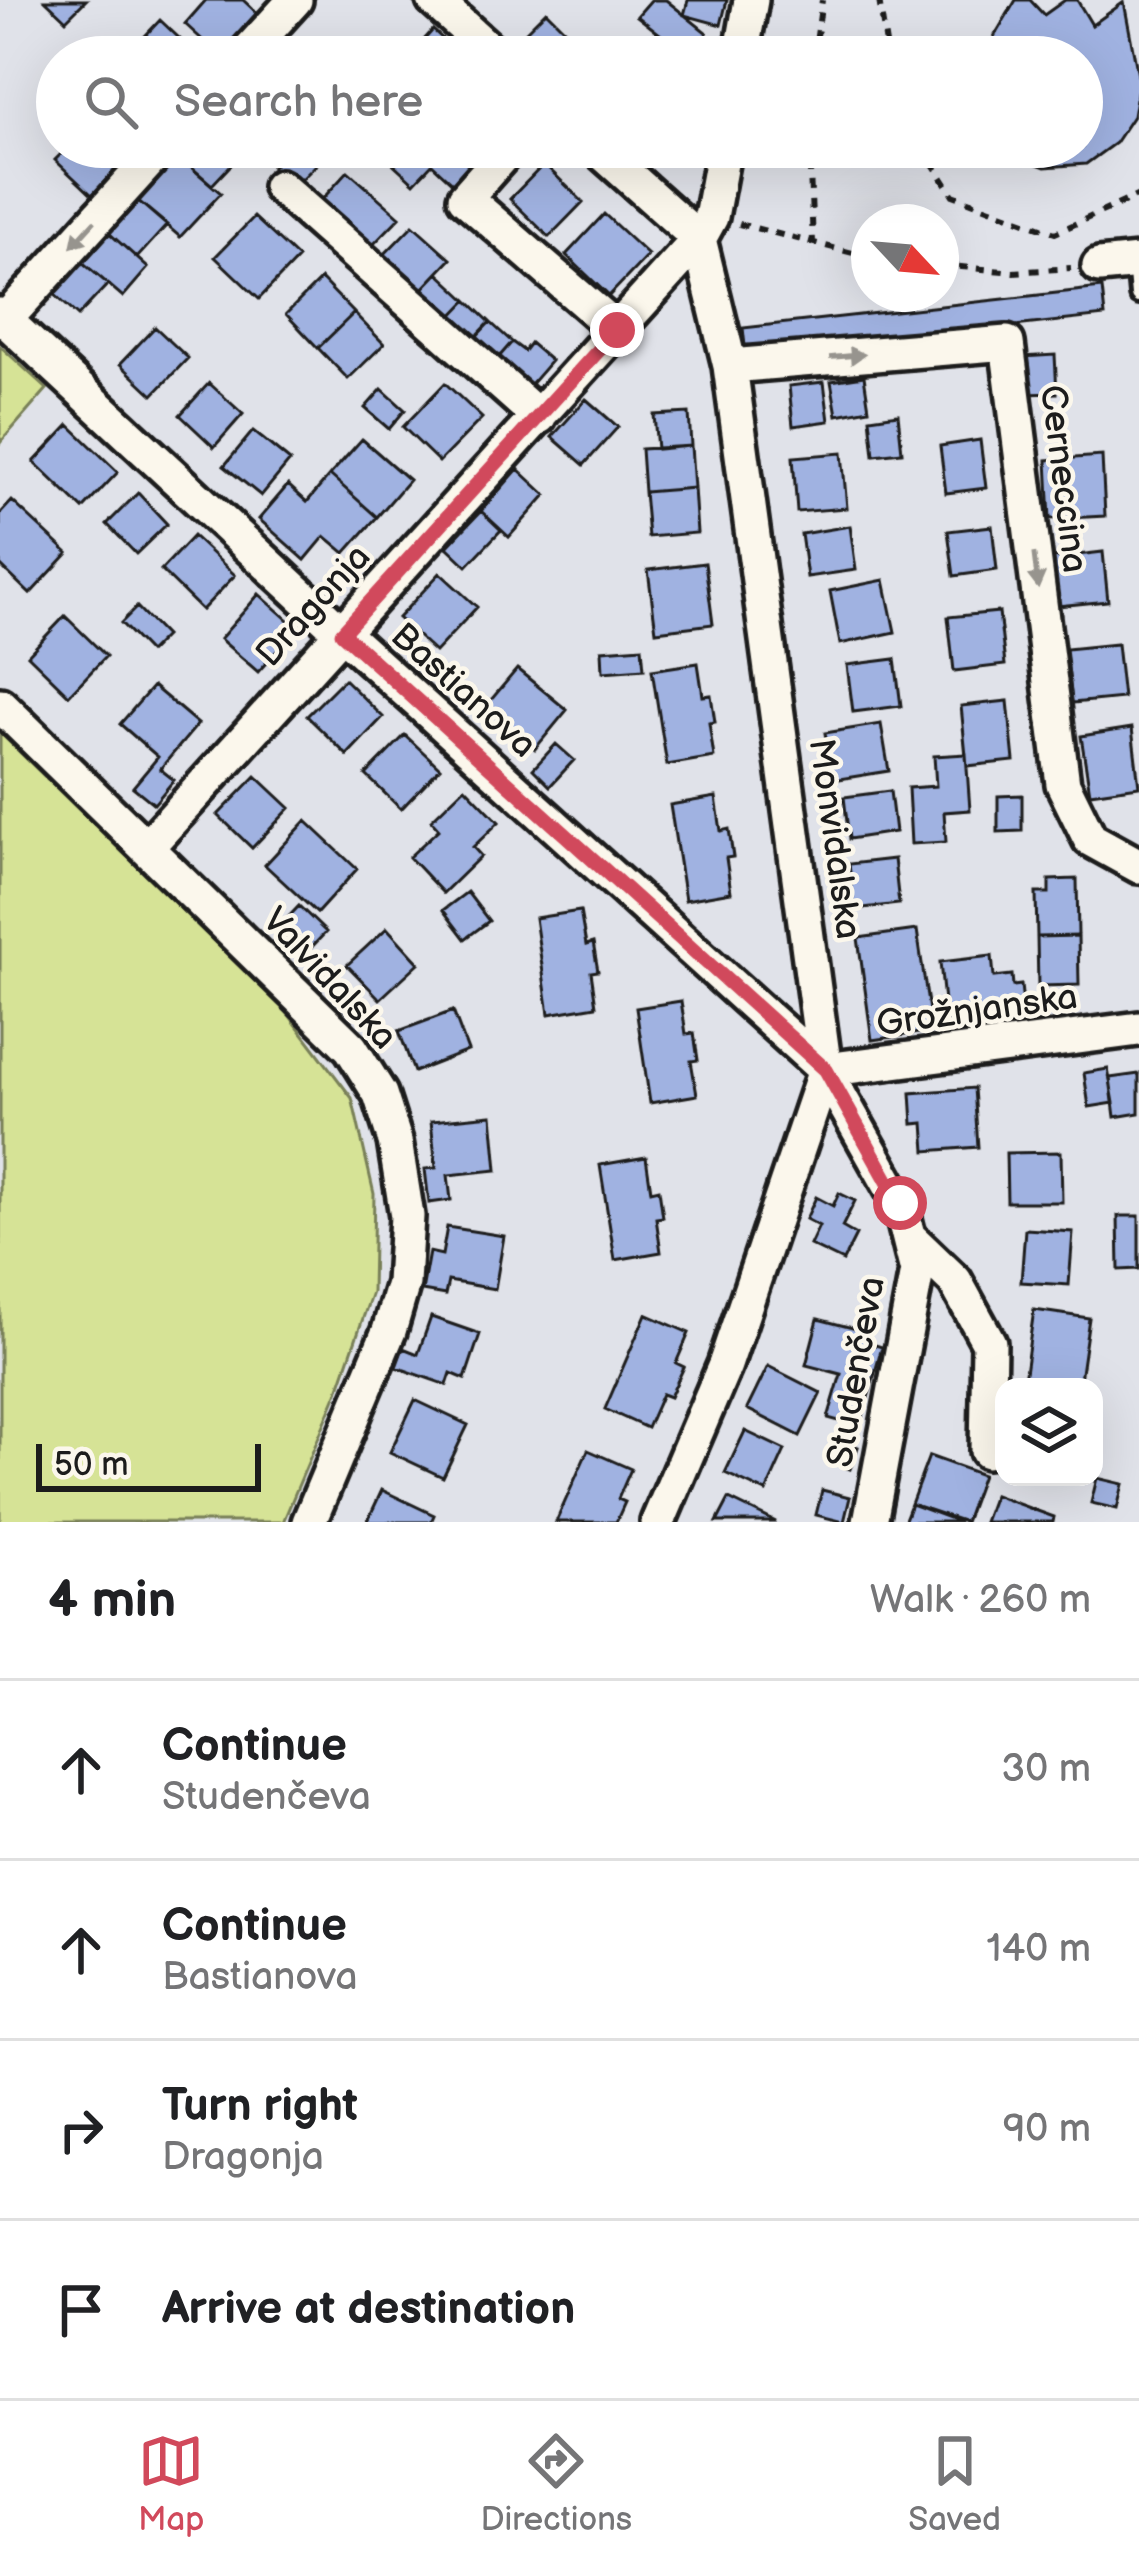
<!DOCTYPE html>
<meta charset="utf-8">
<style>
:root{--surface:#fff;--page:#f6f6f6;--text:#202124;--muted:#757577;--line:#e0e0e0;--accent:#d1495b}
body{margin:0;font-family:"Balsamiq Sans",sans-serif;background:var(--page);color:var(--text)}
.controls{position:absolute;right:36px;bottom:36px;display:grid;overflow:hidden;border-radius:24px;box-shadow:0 12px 48px #0002}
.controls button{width:108px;height:108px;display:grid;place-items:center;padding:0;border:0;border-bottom:3px solid var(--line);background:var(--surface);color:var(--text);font:60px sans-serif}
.compass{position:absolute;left:851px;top:204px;width:108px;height:108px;border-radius:50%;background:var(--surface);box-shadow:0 12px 48px #0002;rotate:116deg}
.scale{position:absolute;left:36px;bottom:30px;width:225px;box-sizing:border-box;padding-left:12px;border:6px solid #1c1c1c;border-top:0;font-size:33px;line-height:42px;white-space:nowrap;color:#1c1c1c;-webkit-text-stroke:9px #fbf7ec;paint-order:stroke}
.stop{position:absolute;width:36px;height:36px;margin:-27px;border:9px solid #d1495b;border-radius:50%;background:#fff}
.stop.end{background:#d1495b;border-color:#fff;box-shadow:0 3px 12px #0008}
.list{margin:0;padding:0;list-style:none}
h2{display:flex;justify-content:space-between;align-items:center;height:156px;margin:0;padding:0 48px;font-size:51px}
h2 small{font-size:39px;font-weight:400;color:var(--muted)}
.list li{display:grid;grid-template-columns:78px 1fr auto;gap:36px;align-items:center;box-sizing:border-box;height:180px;padding:0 48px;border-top:3px solid var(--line)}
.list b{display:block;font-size:45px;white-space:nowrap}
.list p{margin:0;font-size:39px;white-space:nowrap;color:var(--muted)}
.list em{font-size:39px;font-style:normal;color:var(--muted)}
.icon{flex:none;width:66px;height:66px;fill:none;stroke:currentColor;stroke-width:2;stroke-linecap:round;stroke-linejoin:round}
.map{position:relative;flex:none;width:1139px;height:1522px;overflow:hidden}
.search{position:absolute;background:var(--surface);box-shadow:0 12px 48px #0002;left:36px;right:36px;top:36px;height:132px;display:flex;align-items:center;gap:30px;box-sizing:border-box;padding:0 42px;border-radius:66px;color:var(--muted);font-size:45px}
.sheet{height:876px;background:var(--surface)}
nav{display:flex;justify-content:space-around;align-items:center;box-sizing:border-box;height:168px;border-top:3px solid var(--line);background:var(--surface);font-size:33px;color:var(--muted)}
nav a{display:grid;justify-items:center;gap:6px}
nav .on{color:var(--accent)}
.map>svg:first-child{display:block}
</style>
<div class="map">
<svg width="1139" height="1522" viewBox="0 0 1139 1522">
<rect width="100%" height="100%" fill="#e0e2e9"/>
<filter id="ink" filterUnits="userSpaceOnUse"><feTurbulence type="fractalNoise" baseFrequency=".00833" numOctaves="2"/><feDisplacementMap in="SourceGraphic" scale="24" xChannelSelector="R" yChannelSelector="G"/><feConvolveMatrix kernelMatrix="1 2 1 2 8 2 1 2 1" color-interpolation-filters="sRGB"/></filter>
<g filter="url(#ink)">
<!-- green -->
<path fill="#d6e396" stroke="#798059" stroke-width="3" d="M0,346L47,389L0,443Z
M0,733L286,1011L352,1098L374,1194L372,1292L338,1391L283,1522H0Z"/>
<!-- building -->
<path fill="#a0b2e1" stroke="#1c1c1c" stroke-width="3" d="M45,0H86L66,20Z
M206,0H243L258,14L220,56L185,24Z
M651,0H666L707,33L689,57L637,16Z
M688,0H727L721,25L684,15Z
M1016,0H1030L1044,15L1065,0H1077L1092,25L1124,2L1139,81L1133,116L1115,143L1086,164L1045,167L1014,155L1005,147H1082V57H982Z
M546,11L576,41L560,57H520L510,47Z
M160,20L199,57L127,55Z
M433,30L459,54L456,57H416L412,53Z
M68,147H116L127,157L92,195L55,160Z
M186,147H241L245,150L212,185L178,156Z
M292,147H305L320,161L294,187L272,167Z
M375,147H464L480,161L457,187L432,164L414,183Z
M178,156L221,193L180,237L137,200Z
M544,164L583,202L549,237L510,199Z
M348,171L400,217L367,251L316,206Z
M137,200L167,225L137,258L108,232Z
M604,214L648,255L609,296L566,255Z
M254,217L298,258L259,299L215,257Z
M413,225L451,259L417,295L378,261Z
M108,232L148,268L123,297L81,261Z
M81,261L108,284L78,316L52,292Z
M438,273L467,300L446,322L417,295Z
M321,279L354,313L318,348L286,314Z
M1102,288L1105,316L746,356L743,328Z
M467,300L490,322L469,344L446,322Z
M354,313L384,344L348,379L318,348Z
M490,322L512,342L492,365L469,344Z
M155,327L188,358L153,395L120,364Z
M512,342L524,351L530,343L551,361L524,392L492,365Z
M1055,355L1057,393L1024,394L1022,357Z
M864,376L869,409L837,415L831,381Z
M824,382L829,421L793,426L789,386Z
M209,383L243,414L214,447L180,415Z
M445,383L482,418L439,462L403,427Z
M382,389L405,410L389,429L365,408Z
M586,399L618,427L584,465L552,437Z
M689,413L691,446L657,449L654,415Z
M898,414L902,452L874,455L870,418Z
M69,425L118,472L83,509L34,462Z
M253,431L290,461L261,496L224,466Z
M362,439L409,480L377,517L330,475Z
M980,440L986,488L946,493L940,446Z
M691,446L694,488L644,492L641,449Z
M842,453L847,508L797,512L793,457Z
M1102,456L1105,516L1050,519L1047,460Z
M518,469L546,495L509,537L481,511Z
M330,475L377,517L345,553L325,536L305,560L259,519L288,485L307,502Z
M694,488L697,533L648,537L644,492Z
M138,493L167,524L136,554L107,524Z
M12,501L68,553L30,594L0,565V514Z
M481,511L501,530L467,566L447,547Z
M850,526L856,570L807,577L801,534Z
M992,526L997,570L954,576L948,531Z
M193,536L235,575L202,610L161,570Z
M1103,552L1108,601L1057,606L1052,558Z
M705,563L713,624L656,631L648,570Z
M440,573L477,607L435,652L398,618Z
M884,580L895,632L840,644L830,591Z
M259,594L297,628L258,672L220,639Z
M137,607L165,636L149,652L121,623Z
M999,612L1005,665L954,671L948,617Z
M65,616L106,656L69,695L28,655Z
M1117,644L1123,698L1072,703L1066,649Z
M642,647L644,669L603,672L602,650Z
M895,659L901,706L853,712L847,665Z
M698,663L703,696L711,695L715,722L709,723L714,757L667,765L652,670Z
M517,669L567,710L535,749L485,707Z
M344,679L383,717L347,755L307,716Z
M153,686L198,724L160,769L174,780L154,804L133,787L158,757L120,724Z
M1008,701L1014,761L967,766L961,706Z
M881,724L889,771L833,780L825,733Z
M1132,728L1139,786L1090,793L1081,736Z
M405,735L440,768L401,809L366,775Z
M556,744L574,760L550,786L533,769Z
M966,754L970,810L944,812L946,842L911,844L908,788L936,786L934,756Z
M256,776L290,808L252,848L218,815Z
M465,787L499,822L473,847L481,856L443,893L409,857L439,829L431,820Z
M890,791L895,832L849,839L844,797Z
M1022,795V831L998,832V796Z
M716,797L721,831L729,829L733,857L726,858L731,892L685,900L670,805Z
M306,821L357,869L317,913L265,865Z
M894,859L899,904L854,909L849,864Z
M1077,879L1078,936L1037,937L1036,893H1049V880Z
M467,892L489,921L465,939L443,910Z
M299,906L326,932L305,954L278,928Z
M580,911L586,945L593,943L598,971L591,972L596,1006L549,1014L535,918Z
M387,928L419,963L380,999L347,965Z
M917,930L932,1031L872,1040L858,938Z
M1078,936L1079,985L1038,986L1037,937Z
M992,956L994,977L1012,975L1013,986L1021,985L1025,1024L947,1032L940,962Z
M681,1001L686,1034L694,1033L698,1060L691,1061L697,1095L650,1103L636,1008Z
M453,1011L468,1051L414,1072L399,1031Z
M1108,1069L1114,1103L1089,1107L1084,1073Z
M1139,1074V1113L1115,1117L1110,1078Z
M974,1088L978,1147L926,1151L924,1123L913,1124L911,1093Z
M492,1115L497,1170L448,1175L451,1200L429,1203L425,1169L436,1168L431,1121Z
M1061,1152L1062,1202H1007L1006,1153Z
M646,1157L651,1191L659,1189L663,1217L656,1218L661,1252L615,1260L600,1165Z
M839,1193L855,1201L842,1227L856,1235L843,1261L810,1245L819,1226L806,1219L816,1197L833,1206Z
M1118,1216H1139V1269L1119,1270Z
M447,1227L504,1236L495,1289L448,1281L445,1295L422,1291L429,1252L442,1255Z
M1025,1229L1073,1232L1069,1285L1021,1282Z
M1034,1310L1089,1318L1079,1387H1023Z
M646,1314L689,1333L676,1363L684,1367L670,1397L662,1394L647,1428L605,1409Z
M431,1317L480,1334L465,1379L451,1373L447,1385L396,1367L403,1348L418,1354Z
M818,1319L868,1332L865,1342L882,1347L860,1427L828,1418L841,1374L806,1365Z
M768,1366L821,1393L800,1436L747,1409Z
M415,1400L468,1425L443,1477L390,1452Z
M745,1431L785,1450L766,1492L725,1473Z
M837,1440L858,1447L850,1469L829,1461Z
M588,1450L631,1469L618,1499L625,1502L616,1522H556Z
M929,1456L982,1475L965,1522L911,1504Z
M1097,1478L1123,1484L1117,1509L1091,1503Z
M382,1490L434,1515L431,1522H367Z
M822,1490L850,1497L844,1522L816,1515Z
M994,1495L1054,1517L1053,1522H984Z
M729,1499L776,1522H717Z
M911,1504L960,1522H904Z"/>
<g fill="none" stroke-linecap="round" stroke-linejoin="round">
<defs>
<path id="lane" d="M1136,262L1139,295"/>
<path id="street" d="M434,0L497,57
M243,57L295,0
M741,57L751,0
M510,147L465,198L617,330
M280,187L539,417
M1099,266L1139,262
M0,315L342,633L825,1070L900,1203L917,1271L870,1522
M5,320L162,147
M730,366L1007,343L1063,784L1090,839L1139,866
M0,705L351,1048L380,1094L395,1141L407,1216L403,1283L389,1331L309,1522
M147,847L699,239L596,147
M825,1070L1139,1029
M910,1238L955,1281L989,1343L987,1451
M658,1522L725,1365L825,1070L730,366L699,239L711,217L724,147"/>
</defs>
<!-- lane casing -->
<use href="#lane" stroke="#1c1c1c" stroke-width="26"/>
<!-- street casing -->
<use href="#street" stroke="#1c1c1c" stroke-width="42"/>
<!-- path -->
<path stroke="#1c1c1c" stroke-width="6" stroke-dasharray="9 9" stroke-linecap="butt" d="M879,0L888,57
M814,57L822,0
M809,147L813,243
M922,147L953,195L1055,233L1139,195
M739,224L869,257
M941,265L1013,272L1071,268"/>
<!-- lane -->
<use href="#lane" stroke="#fbf7ec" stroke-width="16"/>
<!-- street -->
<use href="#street" stroke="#fbf7ec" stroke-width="33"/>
</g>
<!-- one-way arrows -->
<defs><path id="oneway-solid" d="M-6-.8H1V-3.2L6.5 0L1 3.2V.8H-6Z" transform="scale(3)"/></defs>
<g fill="#97948e">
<use href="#oneway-solid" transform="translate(83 234) rotate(132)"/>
<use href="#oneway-solid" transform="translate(847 356) rotate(-5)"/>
<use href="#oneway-solid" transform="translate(1036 571) rotate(83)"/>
</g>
</g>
<g fill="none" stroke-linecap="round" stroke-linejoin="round" filter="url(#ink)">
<!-- route -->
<path stroke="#d1495b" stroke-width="15" d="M617,330L342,633L826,1070L900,1203"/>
</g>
<g text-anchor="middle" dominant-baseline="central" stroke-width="9" stroke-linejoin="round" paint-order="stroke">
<!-- street labels -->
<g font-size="36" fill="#1c1c1c" stroke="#fbf7ec">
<text transform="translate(1063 479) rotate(83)">Cerneccina</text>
<text transform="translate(314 606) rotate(-48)">Dragonja</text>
<text transform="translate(463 691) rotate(42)">Bastianova</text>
<text transform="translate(834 839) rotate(82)">Monvidalska</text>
<text transform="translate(329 979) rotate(47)">Valvidalska</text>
<text transform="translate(977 1011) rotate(-8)">Grožnjanska</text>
<text transform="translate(857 1372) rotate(-80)">Studenčeva</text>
</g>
</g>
</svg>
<div class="controls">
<button><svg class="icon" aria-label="layers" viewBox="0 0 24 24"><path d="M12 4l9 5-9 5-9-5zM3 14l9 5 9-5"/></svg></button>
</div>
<svg class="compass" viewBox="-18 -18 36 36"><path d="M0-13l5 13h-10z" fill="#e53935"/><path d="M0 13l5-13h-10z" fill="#757577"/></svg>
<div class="scale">50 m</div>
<div class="stop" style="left:900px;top:1203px"></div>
<div class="stop end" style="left:617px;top:330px"></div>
<div class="search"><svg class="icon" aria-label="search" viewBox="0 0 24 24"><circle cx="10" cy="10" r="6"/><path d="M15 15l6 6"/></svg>Search here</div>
</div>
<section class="sheet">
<h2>4 min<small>Walk · 260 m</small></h2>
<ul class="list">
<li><svg class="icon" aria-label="ahead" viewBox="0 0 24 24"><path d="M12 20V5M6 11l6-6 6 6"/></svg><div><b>Continue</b><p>Studenčeva</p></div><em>30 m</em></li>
<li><svg class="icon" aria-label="ahead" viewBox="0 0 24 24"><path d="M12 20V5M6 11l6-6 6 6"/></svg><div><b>Continue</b><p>Bastianova</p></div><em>140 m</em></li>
<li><svg class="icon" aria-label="right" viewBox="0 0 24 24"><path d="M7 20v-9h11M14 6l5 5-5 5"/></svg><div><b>Turn right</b><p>Dragonja</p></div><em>90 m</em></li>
<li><svg class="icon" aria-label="arrive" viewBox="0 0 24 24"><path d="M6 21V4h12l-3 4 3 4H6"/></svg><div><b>Arrive at destination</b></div></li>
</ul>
</section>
<nav>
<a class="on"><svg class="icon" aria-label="map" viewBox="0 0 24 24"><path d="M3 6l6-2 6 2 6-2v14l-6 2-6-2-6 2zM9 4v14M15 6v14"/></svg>Map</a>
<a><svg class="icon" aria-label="directions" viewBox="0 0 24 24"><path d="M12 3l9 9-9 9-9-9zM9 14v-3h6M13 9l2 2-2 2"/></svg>Directions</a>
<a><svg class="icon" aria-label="saved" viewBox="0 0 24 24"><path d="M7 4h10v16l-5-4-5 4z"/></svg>Saved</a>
</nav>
